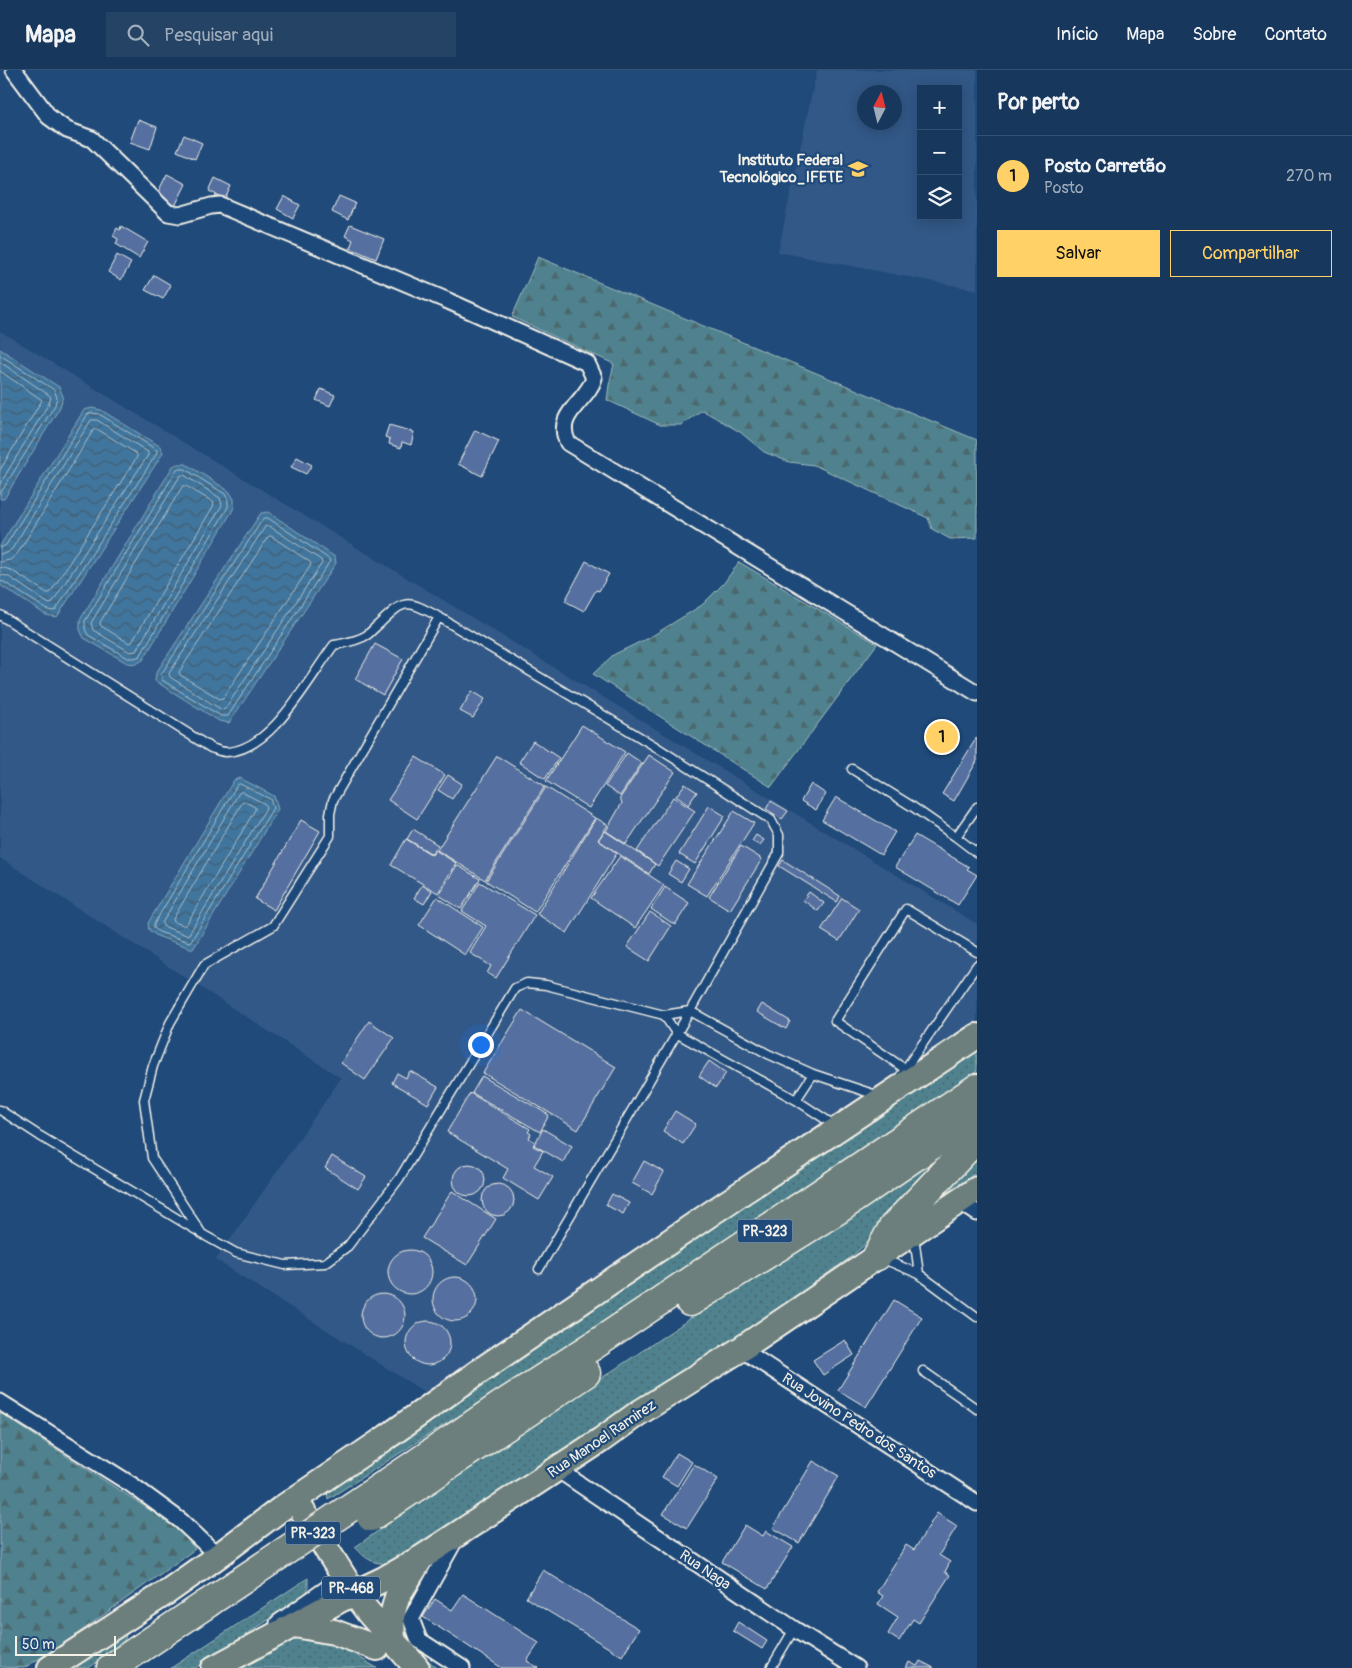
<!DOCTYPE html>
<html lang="pt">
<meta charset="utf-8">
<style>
:root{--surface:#17385c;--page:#244365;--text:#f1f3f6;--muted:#9eacbb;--line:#365272;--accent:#ffd166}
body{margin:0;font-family:Pangolin,sans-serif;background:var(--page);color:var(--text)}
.controls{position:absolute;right:15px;top:15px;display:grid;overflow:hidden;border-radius:0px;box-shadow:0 2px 12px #0003}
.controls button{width:45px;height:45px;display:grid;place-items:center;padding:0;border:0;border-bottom:1px solid var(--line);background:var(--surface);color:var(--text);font:25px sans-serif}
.compass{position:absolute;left:857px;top:15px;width:45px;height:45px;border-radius:50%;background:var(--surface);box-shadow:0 2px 12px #0003;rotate:7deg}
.scale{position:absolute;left:15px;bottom:12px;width:101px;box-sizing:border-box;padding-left:5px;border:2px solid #f4f1e8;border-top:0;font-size:14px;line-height:18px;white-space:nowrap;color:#f4f1e8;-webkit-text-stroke:4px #1f4a7a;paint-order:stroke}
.you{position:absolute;left:480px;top:974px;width:18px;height:18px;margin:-12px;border:4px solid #fff;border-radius:50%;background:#1a73e8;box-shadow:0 0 0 8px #1a73e833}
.badge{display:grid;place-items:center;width:32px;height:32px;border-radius:50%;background:var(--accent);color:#111;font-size:16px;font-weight:700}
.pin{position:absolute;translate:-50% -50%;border:2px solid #fff;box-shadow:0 1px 5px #0006}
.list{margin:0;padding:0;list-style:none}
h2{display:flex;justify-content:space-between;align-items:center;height:65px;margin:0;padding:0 20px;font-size:21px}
h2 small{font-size:16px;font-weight:400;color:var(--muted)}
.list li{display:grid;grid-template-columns:32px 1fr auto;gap:15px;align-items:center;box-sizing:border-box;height:80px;padding:0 20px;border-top:1px solid var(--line)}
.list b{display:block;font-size:19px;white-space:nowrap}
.list p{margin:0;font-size:16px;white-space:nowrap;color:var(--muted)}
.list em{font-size:16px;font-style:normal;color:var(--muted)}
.actions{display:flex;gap:10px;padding:15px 20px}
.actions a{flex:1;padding:11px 0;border:1px solid var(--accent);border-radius:0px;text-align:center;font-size:18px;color:var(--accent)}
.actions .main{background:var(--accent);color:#111}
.icon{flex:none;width:28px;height:28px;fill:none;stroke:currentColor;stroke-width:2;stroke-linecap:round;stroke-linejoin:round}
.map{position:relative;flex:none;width:977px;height:1598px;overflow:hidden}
header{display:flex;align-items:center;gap:30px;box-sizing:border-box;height:70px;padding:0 25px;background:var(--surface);border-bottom:1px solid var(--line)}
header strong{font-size:24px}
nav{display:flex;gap:28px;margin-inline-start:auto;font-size:18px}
.search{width:350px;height:45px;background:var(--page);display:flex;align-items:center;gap:12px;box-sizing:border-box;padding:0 18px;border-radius:0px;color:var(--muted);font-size:19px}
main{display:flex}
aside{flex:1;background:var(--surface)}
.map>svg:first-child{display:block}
</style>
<header>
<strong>Mapa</strong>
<div class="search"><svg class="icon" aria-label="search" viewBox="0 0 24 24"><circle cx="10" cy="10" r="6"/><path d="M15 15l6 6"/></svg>Pesquisar aqui</div>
<nav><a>Início</a><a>Mapa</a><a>Sobre</a><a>Contato</a></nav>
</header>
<main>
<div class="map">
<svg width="977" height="1598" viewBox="0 0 977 1598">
<defs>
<pattern id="grass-dots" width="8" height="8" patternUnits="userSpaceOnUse" patternTransform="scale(1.25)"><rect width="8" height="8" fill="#4f828e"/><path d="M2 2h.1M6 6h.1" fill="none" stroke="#4c686e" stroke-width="1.8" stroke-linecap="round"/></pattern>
<pattern id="forest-firs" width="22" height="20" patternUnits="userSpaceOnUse" patternTransform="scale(1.25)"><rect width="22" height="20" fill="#4f828e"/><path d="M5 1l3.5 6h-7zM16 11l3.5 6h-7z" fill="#4c686e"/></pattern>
<pattern id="water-waves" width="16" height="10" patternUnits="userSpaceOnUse" patternTransform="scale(1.25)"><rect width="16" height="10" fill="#40759d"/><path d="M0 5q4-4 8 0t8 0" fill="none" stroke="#445e72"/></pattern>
</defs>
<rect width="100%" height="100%" fill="#1f4a7a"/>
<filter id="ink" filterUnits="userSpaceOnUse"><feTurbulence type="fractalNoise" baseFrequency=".02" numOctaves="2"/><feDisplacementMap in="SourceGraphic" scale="10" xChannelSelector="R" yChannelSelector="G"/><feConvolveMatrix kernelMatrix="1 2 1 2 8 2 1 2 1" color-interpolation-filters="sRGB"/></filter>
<g filter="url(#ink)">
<!-- built -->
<path fill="#335887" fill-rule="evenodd" d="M817,0H977V220L778,182ZM921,19H958V146H921ZM864,22H894V52H864Z
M0,261L977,854V965L429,1325L216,1190L341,1008L0,788Z"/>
<!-- grass -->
<path fill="url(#grass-dots)" stroke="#a2babb" d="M977,980V1001L616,1246L464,1345L455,1348L328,1429L327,1422L334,1414L644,1202Z
M965,1064L887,1155L851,1187L713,1284L523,1410L389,1493C373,1495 365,1488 355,1477L487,1385Z
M977,1078V1102L937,1129Z
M308,1508V1520L306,1525L196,1598H171Z
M403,1545H408L409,1565L413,1577L437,1598H427L405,1571Z
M124,1563L126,1564L125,1569L122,1573L89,1598H71Z
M296,1566L323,1570L342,1577L377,1598H231Z"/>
<!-- forest -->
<path fill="url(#forest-firs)" stroke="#a2babb" d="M538,187L977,370V468L950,469L932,459L928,448L814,395L789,392L764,382L740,362L702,340L681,355H660L607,330L609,315L614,294L512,247Z
M739,492L877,574L771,717L593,604L613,585L652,566L702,535L724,513Z
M0,1343L178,1458L195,1479L66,1572L24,1598L0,1597Z"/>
<!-- water -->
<path fill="url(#water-waves)" stroke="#88a7bb" d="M0,279L59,317L63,326L60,337L4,429H0Z
M92,338L101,340L161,377L163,383L57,547L46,545L0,515V476L84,340Z
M178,394H186L229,421L234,429V438L143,590L136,594L127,593L84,568L80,560V550L173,396Z
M268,442L335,487L336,493L229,653L219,651L155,611L156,603L261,443Z
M240,708L274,726L278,739L193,879L157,866L149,860L148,853L234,710Z"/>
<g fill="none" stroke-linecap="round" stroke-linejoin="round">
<!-- shore -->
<path stroke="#acbfca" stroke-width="1" d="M0,285L54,320L57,327L55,335L0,424
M0,292L49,325L51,327L49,333L0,414
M0,301L42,330L0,400
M179,399H185L225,424L228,430V437L140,586L135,588H128L88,565L85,559V551L176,401Z
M184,405L220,428L222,435L136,581L130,582L93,560L91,553L180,406Z
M183,416H186L213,432L214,435L132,572L129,573L101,556L100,553Z
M264,448H268L329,489L330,491L228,646H221L162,610L161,605Z
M266,456H269L321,490L322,493L225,639L222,640L170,607L169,604Z
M271,466L310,492L311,495L223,628L220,629L180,605L179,602L268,467Z
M0,478L6,475L88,344L92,343L99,344L157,380V383L55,541L48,540L4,512L0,511
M0,484L7,483L12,479L91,350H97L148,382V385L52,533L49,534L8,506L0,505
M0,492L10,490L18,483L94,359H97L137,384V387L50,523H47L11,500L0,497
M240,714L270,729L273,738L191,871L189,872L159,862L154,858V854L237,715Z
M242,722L265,734L266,738L189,864L186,865L163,856L162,853L239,723Z
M245,732L255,737V740L186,855H183L174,852L173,849L242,733Z"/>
</g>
<!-- building -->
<path fill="#5470a0" stroke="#f4f1e8" d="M138,50L157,57L150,79L130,72Z
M184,65L202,73L195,89L177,81Z
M167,104L186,114L175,136L156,126Z
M215,108L231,116L225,129L209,121Z
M284,126L300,135L293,148L277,139Z
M339,126L355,133L348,150L332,142Z
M350,155L384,169L376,189L350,178L353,170L345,166Z
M121,156L148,172L139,188L116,174L118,169L113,166L117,158L120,160Z
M117,185L131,193L121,210L108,202Z
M154,205L171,215L163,229L145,220Z
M321,319L335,325L330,336L316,330Z
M389,355L414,362L411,375L402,372L401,378L389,374L390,369L385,367Z
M475,360L499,371L482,406L458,394Z
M297,387L312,395L306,404L291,397Z
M586,491L609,504L599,521L596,520L584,541L565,531Z
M375,574L403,589L383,625L355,609Z
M472,621L485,629L473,648L460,641Z
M582,655L625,682L589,738L546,711Z
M977,667V691L954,731L942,724Z
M533,671L559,688L545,709L519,692Z
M627,683L642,693L620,726L605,716Z
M649,685L675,702L626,774L606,761L622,733L620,728Z
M497,686L545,716L485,810L437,780Z
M416,687L445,705L417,749L388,730Z
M448,705L462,714L452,729L438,720Z
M685,714L697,722L688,735L676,726Z
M811,714L826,724L816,740L801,731Z
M546,717L595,748L535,842L486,811Z
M673,727L695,741L658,796L637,781Z
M836,727L895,762L881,785L822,750Z
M771,731L788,741L782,749L766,739Z
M709,736L725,746L695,794L679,784Z
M734,741L754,753L707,826L687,814Z
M596,748L608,755L598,770L617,783L567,863L537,844Z
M301,750L320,761L274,840L255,829Z
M413,759L438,775L432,784L407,769Z
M605,761L655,794L649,804L598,770Z
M756,765L764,770L760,775L752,771Z
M915,765L969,797L967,799L977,805L958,835L895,797Z
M406,769L432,785L435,780L456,793L438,823L391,795Z
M741,776L762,789L730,840L709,827Z
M620,786L664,815L635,858L591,828Z
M783,790L840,826L837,832L779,796Z
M676,791L689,799L681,812L668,804Z
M457,795L480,809L461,839L439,825Z
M480,812L535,845L496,908L487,903L491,896L470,883L486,856L462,841Z
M422,815L432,821L424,834L414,828Z
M665,817L689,833L675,855L651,839Z
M809,822L824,833L818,841L803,830Z
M437,827L483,857L465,885L419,855Z
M842,828L859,839L839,871L821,860Z
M650,842L671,856L649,891L627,877Z
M762,934L790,951L786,959L757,942Z
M522,940L616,997L578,1060L483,1003Z
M369,951L394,968L365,1010L341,993Z
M709,991L726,1003L716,1018L699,1006Z
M410,1001L438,1017L428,1034L392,1013L397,1003L406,1008Z
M482,1006L549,1045L540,1062L472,1023Z
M470,1023L530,1059L528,1062L531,1064L529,1068L535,1072L533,1076L543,1081L534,1096L553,1107L539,1130L503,1108L508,1099L447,1062Z
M675,1041L696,1054L683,1074L663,1061Z
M543,1059L572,1076L563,1092L534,1075Z
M332,1086L366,1107L358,1119L325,1098Z
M644,1091L664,1102L652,1124L632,1113Z
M453 1110a16 16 0 1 1 32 0a16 16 0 1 1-32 0Z
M482 1130a16 16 0 1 1 32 0a16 16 0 1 1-32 0Z
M452,1121L496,1149L467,1195L422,1168Z
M612,1124L629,1133L623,1144L606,1135Z
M388 1202a22 22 0 1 1 44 0a22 22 0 1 1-44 0Z
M433 1229a22 22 0 1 1 44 0a22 22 0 1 1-44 0Z
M361 1246a22 22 0 1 1 44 0a22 22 0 1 1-44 0Z
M894,1230L922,1247L866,1337L838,1320Z
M406 1273a22 22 0 1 1 44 0a22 22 0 1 1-44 0Z
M845,1270L854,1285L823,1305L813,1290Z
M677,1383L692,1392L677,1416L662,1407Z
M813,1391L839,1406L799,1473L773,1458Z
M694,1394L718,1409L687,1458L663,1444Z
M937,1443L957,1456L939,1485L950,1492L945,1502L950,1505L919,1553L913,1549L899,1571L888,1564L898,1547L878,1534L883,1526L877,1522L906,1475L914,1480Z
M745,1455L763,1466L766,1461L793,1477L767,1519L722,1492Z
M543,1500L639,1559L622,1586L526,1528Z
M463,1524L539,1573L527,1591L539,1598H502L423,1547L435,1529L452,1540Z
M738,1552L767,1571L762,1579L733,1561Z
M920,1591L934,1598H906L909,1592L917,1596Z"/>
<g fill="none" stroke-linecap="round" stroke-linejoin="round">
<defs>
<path id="lane" d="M0,545L211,678C215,679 221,682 226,682C272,681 309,608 334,575C345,573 358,571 367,565C371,562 375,557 379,554C405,529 406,529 439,547
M852,699L913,737L956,767
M977,737L956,767L977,783
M664,945L676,963L796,1030L828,1051L833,1059
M905,999L835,951L906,839L977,882
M899,1008L977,895
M796,1030L813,1004
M0,1040L40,1066L201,1163
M914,1166L919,1204
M881,1188L919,1204L977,1247
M539,1199L690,941L779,783V765L771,750L653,675L439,547L333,730L330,744V766L273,856L204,895L170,953L153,996L144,1030L152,1088L202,1164L236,1183L285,1195L325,1193L348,1176L399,1109L515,918L527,913L546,915L664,945L690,941L768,984L813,1004L879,1026
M923,1301L977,1339
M771,1598L794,1559"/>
<path id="street" d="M14,0L49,47L67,60L92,69L168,143L180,145L211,136L220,135L446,230L587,293L594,308C588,331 553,344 568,373L977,623
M959,1131L977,1143
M741,1279L977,1433
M0,1332L132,1415L181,1451L218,1486
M557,1399L794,1559L856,1598
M456,1468L411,1549L419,1570L462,1598
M278,1553L332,1515"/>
<path id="primary" d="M295,1429L354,1523L368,1542L417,1598
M295,1555L334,1562L377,1578
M393,1571L392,1546L397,1527L420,1490
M50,1598L167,1522L218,1486L282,1438L387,1367L481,1300L713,1142L977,966
M214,1598L342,1529L384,1509L421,1488L601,1370L637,1344L741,1279L977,1119"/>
<path id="highway" d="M877,1186L893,1157L977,1068
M690,1232L839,1139L977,1044
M418,1392L500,1336L596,1274L977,1018
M428,1409L586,1303
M111,1598L208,1533"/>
</defs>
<!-- lane casing -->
<use href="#lane" stroke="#f4f1e8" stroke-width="11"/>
<!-- street casing -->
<use href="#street" stroke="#f4f1e8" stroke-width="19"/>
<!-- primary casing -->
<use href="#primary" stroke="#f4f1e8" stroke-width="28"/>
<!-- highway casing -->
<use href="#highway" stroke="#f4f1e8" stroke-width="31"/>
<!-- lane -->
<use href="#lane" stroke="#1f4a7a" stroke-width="8"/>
<!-- street -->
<use href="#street" stroke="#1f4a7a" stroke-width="15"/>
<!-- primary -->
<use href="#primary" stroke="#6c7f7c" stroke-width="24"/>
<!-- highway -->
<use href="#highway" stroke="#6c7f7c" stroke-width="28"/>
<defs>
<path id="highway-bridge" d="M371,1447L428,1409
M208,1533L418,1392"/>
</defs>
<!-- highway-bridge casing -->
<use href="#highway-bridge" stroke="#f4f1e8" stroke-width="31" stroke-linecap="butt"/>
<!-- highway-bridge -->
<use href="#highway-bridge" stroke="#6c7f7c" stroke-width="28"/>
</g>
</g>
<!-- icons -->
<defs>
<symbol id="university-bare" viewBox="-9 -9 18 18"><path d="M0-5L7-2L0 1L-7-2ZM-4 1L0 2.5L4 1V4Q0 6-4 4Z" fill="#ffd166" stroke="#1f4a7a" stroke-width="2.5" paint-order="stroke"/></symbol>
</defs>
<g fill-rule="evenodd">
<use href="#university-bare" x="844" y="85" width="28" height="28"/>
</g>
<g text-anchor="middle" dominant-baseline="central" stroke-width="4.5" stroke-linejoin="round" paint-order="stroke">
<!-- shield labels -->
<g fill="#1f4a7a" stroke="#b4bfc7" stroke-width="1">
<rect x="737.5" y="1149.5" width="55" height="23" rx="4"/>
<rect x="285.5" y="1451.5" width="55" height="23" rx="4"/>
<rect x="322" y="1506.5" width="58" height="23" rx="4"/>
</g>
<g font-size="14" font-weight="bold" fill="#f4f1e8">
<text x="765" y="1161">PR-323</text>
<text x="313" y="1463">PR-323</text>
<text x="351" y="1518">PR-468</text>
</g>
<!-- poi labels -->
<g font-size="15" font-weight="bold" fill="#f4f1e8" stroke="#1f4a7a" text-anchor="end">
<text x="843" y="90">Instituto Federal<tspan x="843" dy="17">Tecnológico_IFETE</tspan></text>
</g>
<!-- street labels -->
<g font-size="15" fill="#f4f1e8" stroke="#1f4a7a">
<text transform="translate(859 1356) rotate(33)">Rua Jovino Pedro dos Santos</text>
<text transform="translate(602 1369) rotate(-34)">Rua Manoel Ramirez</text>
<text transform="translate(705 1500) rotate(34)">Rua Naga</text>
</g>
</g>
</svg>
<div class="controls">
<button>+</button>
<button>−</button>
<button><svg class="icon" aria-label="layers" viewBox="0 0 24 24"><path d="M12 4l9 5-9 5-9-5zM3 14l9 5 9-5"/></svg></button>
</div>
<svg class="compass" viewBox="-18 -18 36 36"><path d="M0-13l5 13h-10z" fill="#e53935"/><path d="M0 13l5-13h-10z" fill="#9eacbb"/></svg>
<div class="scale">50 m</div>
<div class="you"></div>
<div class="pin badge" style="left:942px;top:667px">1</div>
</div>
<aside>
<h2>Por perto<small></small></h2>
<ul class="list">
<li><span class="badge">1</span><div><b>Posto Carretão</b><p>Posto</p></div><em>270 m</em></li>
</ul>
<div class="actions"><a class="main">Salvar</a><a>Compartilhar</a></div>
</aside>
</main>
